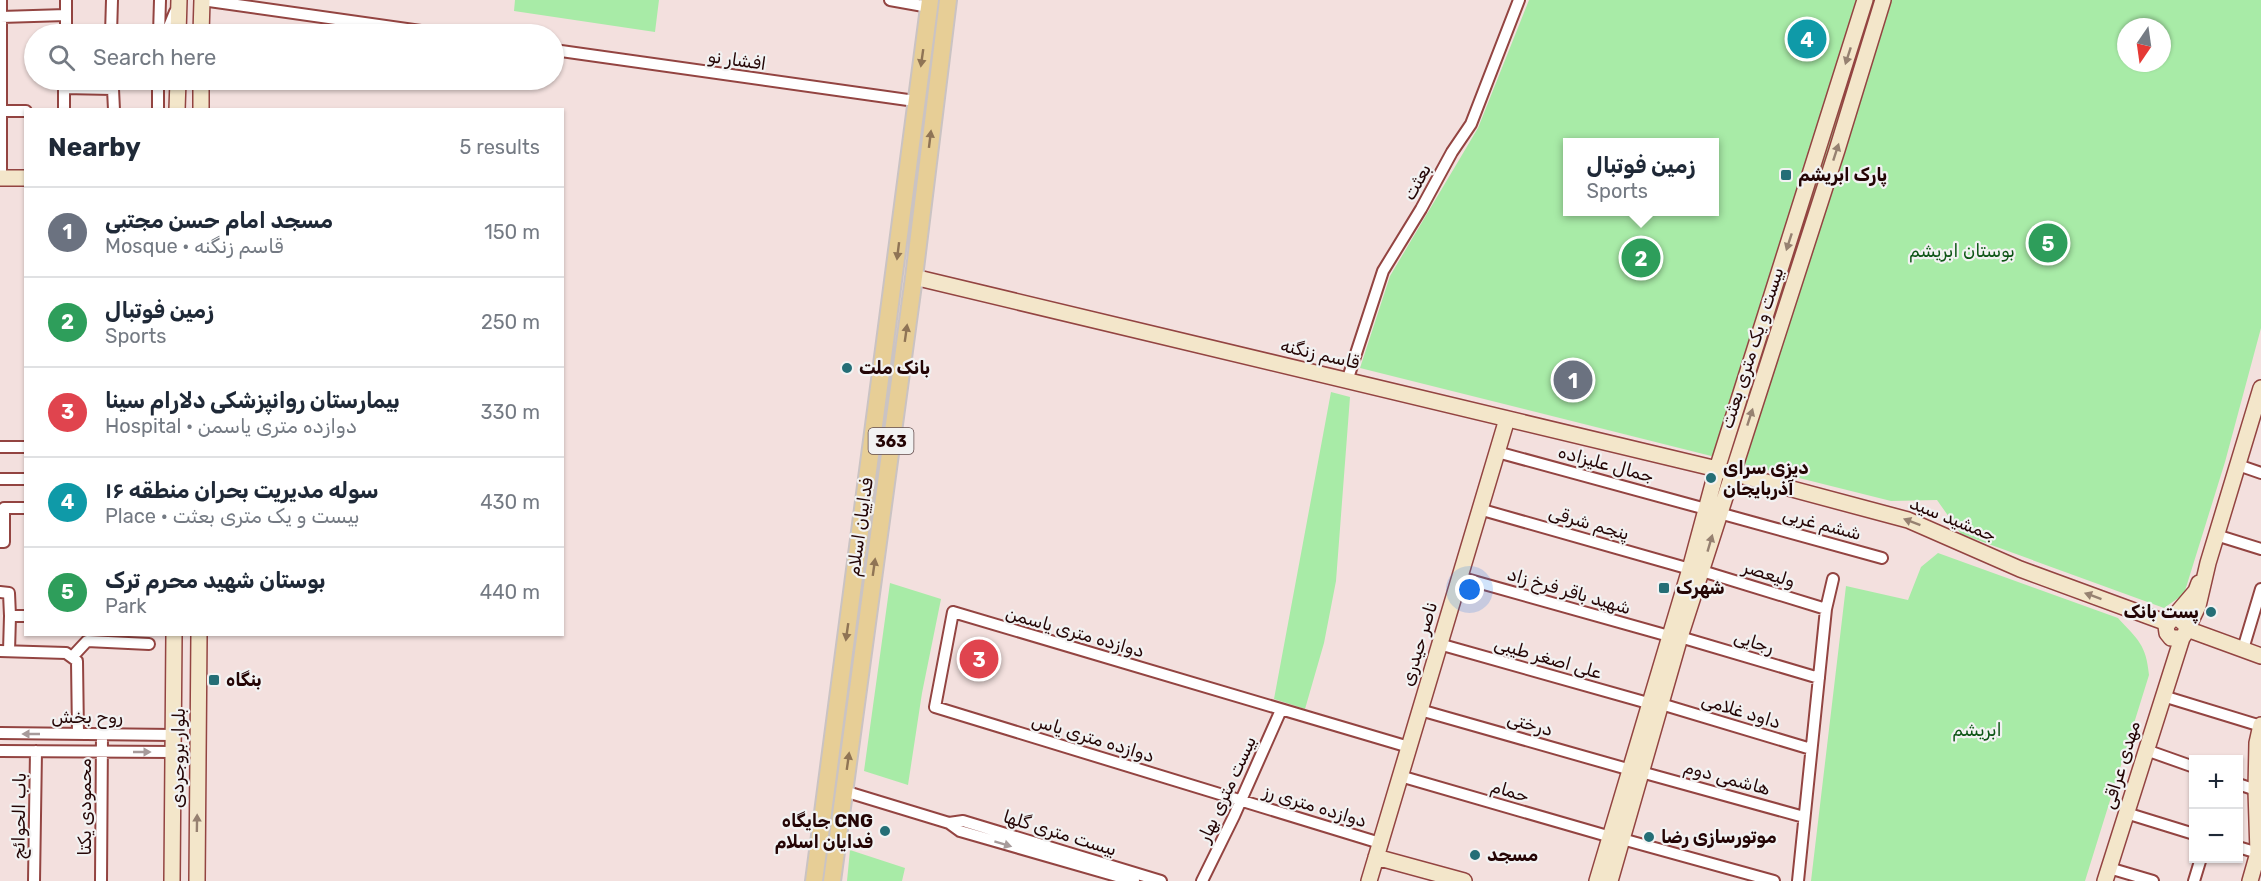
<!DOCTYPE html>
<meta charset="utf-8">
<style>
:root{--surface:#fff;--page:#f6f6f7;--text:#1f2937;--muted:#747a83;--line:#e0e1e3;--accent:#d93025}
body{margin:0;font-family:Rubik,Vazirmatn,sans-serif;background:var(--page);color:var(--text)}
.controls{position:absolute;right:18px;bottom:18px;display:grid;overflow:hidden;border-radius:0px;box-shadow:0 2px 4px #0004}
.controls button{width:54px;height:54px;display:grid;place-items:center;padding:0;border:0;border-bottom:2px solid var(--line);background:var(--surface);color:var(--text);font:30px sans-serif}
.compass{position:absolute;left:2117px;top:18px;width:54px;height:54px;border-radius:50%;background:var(--surface);box-shadow:0 2px 4px #0004;rotate:193deg}
.you{position:absolute;left:1470px;top:590px;width:21px;height:21px;margin:-15px;border:4px solid #fff;border-radius:50%;background:#1a73e8;box-shadow:0 0 0 9px #1a73e833}
.badge{display:grid;place-items:center;width:39px;height:39px;border-radius:50%;background:var(--accent);color:#fff;font-size:20px;font-weight:700}
.pin{position:absolute;translate:-50% -50%;border:3px solid #fff;box-shadow:0 2px 6px #0006}
.popup{position:absolute;left:1563px;top:138px;width:156px;height:78px;box-sizing:border-box;display:grid;place-content:center;border-radius:0px;background:var(--surface);filter:drop-shadow(0 2px 4px #0005);font-size:20px;white-space:nowrap;color:var(--muted)}
.popup b{font-size:22px;color:var(--text)}
.popup::after{content:'';position:absolute;left:50%;top:100%;margin-left:-12px;border:12px solid transparent;border-top-color:var(--surface)}
.list{margin:0;padding:0;list-style:none}
h2{display:flex;justify-content:space-between;align-items:center;height:78px;margin:0;padding:0 24px;font-size:26px}
h2 small{font-size:20px;font-weight:400;color:var(--muted)}
.list li{display:grid;grid-template-columns:39px 1fr auto;gap:18px;align-items:center;box-sizing:border-box;height:90px;padding:0 24px;border-top:2px solid var(--line)}
.list b{display:block;font-size:22px;white-space:nowrap}
.list p{margin:0;font-size:20px;white-space:nowrap;color:var(--muted)}
.list em{font-size:20px;font-style:normal;color:var(--muted)}
.icon{flex:none;width:33px;height:33px;fill:none;stroke:currentColor;stroke-width:2;stroke-linecap:round;stroke-linejoin:round}
.map{position:relative;flex:none;width:2261px;height:881px;overflow:hidden}
.search{position:absolute;background:var(--surface);box-shadow:0 2px 4px #0004;left:24px;top:24px;width:540px;height:66px;display:flex;align-items:center;gap:15px;box-sizing:border-box;padding:0 21px;border-radius:33px;color:var(--muted);font-size:22px}
.panel{position:absolute;background:var(--surface);box-shadow:0 2px 4px #0004;left:24px;top:108px;width:540px;height:528px;border-radius:0px}
.map>svg:first-child{display:block}
</style>
<div class="map">
<svg width="2261" height="881" viewBox="0 0 2261 881">
<rect width="100%" height="100%" fill="#f3e0de"/>
<!-- park -->
<path fill="#a8eba7" fill-rule="evenodd" d="M515,0H659L655,32L514,11Z
M1529,0H2261V328L2225,462L2184,594L2164,608L1961,534L1937,500L1891,501L1360,368L1390,276L1478,128ZM2126,27H2162V63H2126ZM1568,142H1714V212H1568Z
M1331,392L1350,397L1336,581L1324,643L1305,709L1274,699Z
M1938,553L2118,618C2138,640 2146,644 2149,675L2085,881H1811L1846,586L1908,600L1921,567Z
M890,583L941,599L922,693L908,785L864,771Z
M850,850L905,868L902,881H847Z"/>
<g fill="none" stroke-linecap="round" stroke-linejoin="round">
<defs>
<path id="street" d="M202,0L442,34
M890,0L929,7
M1,17L66,15
M66,34V0
M111,34L112,0
M159,34L160,0
M166,34L175,12
M554,50L915,101
M64,110V88L113,89L114,110
M158,110V80
M1,111H26
M1,178V0
M1347,381L1383,271L1421,209L1452,152L1471,124L1519,0
M0,447H26
M1497,452L1706,509
M2238,465L2261,473
M0,479H26
M1479,509L1690,569
M1719,513L1882,558
M2216,535L2261,549
M0,542H4V508H26
M1702,571L1826,609
M1459,577L1669,636
M0,592L9,593L10,616H26
M1680,637L1819,678
M1439,644L1648,703
M2243,649L2261,589
M0,651L66,653L77,661L78,734
M9,651L10,616
M73,656L87,641L149,644
M2163,696L2261,726
M1661,704L1811,749
M1420,710L1631,770
M0,733L173,735
M2146,750L2194,767
M0,751L173,752
M1641,772L1804,817
M1400,776L1611,837
M2238,784L2256,790
M844,791L949,823L960,831L1134,881
M2126,813L2194,834
M949,823L963,821L1161,881
M1622,839L1774,881
M1380,843L935,707L953,612L1409,747
M2238,847L2258,853
M2109,868L2153,881
M34,881L36,751
M101,881L102,734
M1202,881L1234,816L1281,710
M1798,881L1826,609L1833,579
M2194,881L2201,858"/>
<path id="secondary" d="M178,34L179,0
M201,34L202,0
M177,110L178,80
M201,110V80
M0,178H26
M914,277L1717,469L1893,516L1908,520L2020,569L2167,623
M2261,388L2208,563L2198,606L2187,629L2261,656
M2172,619H2179L2186,625V632L2182,638H2171L2167,633L2166,626L2196,591L2199,583
M1376,857L1464,881
M172,881L174,634
M197,881L199,634
M1369,881L1507,419
M1597,881L1690,569L1717,469L1865,0
M1610,881L1680,637L1837,150L1883,0
M2105,881L2182,638
M2250,881L2258,853L2256,790L2257,743L2261,725"/>
<path id="primary" d="M814,881L930,0
M832,881L914,277L948,0"/>
</defs>
<!-- street casing -->
<use href="#street" stroke="#934441" stroke-width="14"/>
<!-- secondary casing -->
<use href="#secondary" stroke="#934441" stroke-width="18"/>
<!-- primary casing -->
<use href="#primary" stroke="#cac3c3" stroke-width="20"/>
<!-- street -->
<use href="#street" stroke="#fff" stroke-width="10"/>
<!-- secondary -->
<use href="#secondary" stroke="#f3e6ca" stroke-width="15"/>
<!-- primary -->
<use href="#primary" stroke="#e7ce96" stroke-width="16"/>
</g>
<!-- one-way arrows -->
<defs><path id="oneway-solid" d="M-6-.8H1V-3.2L6.5 0L1 3.2V.8H-6Z" transform="scale(1.5)"/></defs>
<g fill="#968171">
<use href="#oneway-solid" transform="translate(1848 56) rotate(108)"/>
<use href="#oneway-solid" transform="translate(1836 152) rotate(-72)"/>
<use href="#oneway-solid" transform="translate(1789 242) rotate(108)"/>
<use href="#oneway-solid" transform="translate(1750 417) rotate(-72)"/>
<use href="#oneway-solid" transform="translate(1912 522) rotate(-159)"/>
<use href="#oneway-solid" transform="translate(1710 543) rotate(-74)"/>
<use href="#oneway-solid" transform="translate(2093 596) rotate(-160)"/>
<use href="#oneway-solid" transform="translate(197 823) rotate(-89)"/>
</g>
<g fill="#8f7455">
<use href="#oneway-solid" transform="translate(922 58) rotate(98)"/>
<use href="#oneway-solid" transform="translate(930 139) rotate(-83)"/>
<use href="#oneway-solid" transform="translate(898 251) rotate(97)"/>
<use href="#oneway-solid" transform="translate(906 333) rotate(-82)"/>
<use href="#oneway-solid" transform="translate(874 567) rotate(-82)"/>
<use href="#oneway-solid" transform="translate(847 632) rotate(98)"/>
<use href="#oneway-solid" transform="translate(848 761) rotate(-82)"/>
</g>
<g fill="#a79b9b">
<use href="#oneway-solid" transform="translate(31 734) rotate(-180)"/>
<use href="#oneway-solid" transform="translate(142 752)"/>
<use href="#oneway-solid" transform="translate(1003 844) rotate(17)"/>
</g>
<!-- markers -->
<g fill="#246e76" stroke="#f2f2f2" stroke-width="2">
<rect x="1780" y="169" width="12" height="12" rx="3"/>
<circle cx="847" cy="368" r="6"/>
<circle cx="1711" cy="478" r="6"/>
<rect x="1658" y="582" width="12" height="12" rx="3"/>
<circle cx="2211" cy="612" r="6"/>
<rect x="208" y="674" width="12" height="12" rx="3"/>
<circle cx="885" cy="831" r="6"/>
<circle cx="1649" cy="837" r="6"/>
<circle cx="1475" cy="855" r="6"/>
</g>
<g text-anchor="middle" dominant-baseline="central" stroke-width="4.5" stroke-linejoin="round" paint-order="stroke">
<!-- shield labels -->
<rect fill="#f2f2f2" stroke="#624c4c" stroke-width="1.5" x="868.5" y="428" width="45" height="26" rx="4.5"/>
<g font-size="16" font-weight="bold" fill="#240505">
<text x="891" y="441">363</text>
</g>
<!-- street labels -->
<g font-size="18" fill="#240505" stroke="#f2f2f2">
<text transform="translate(737 60) rotate(8)">افشار نو</text>
<text transform="translate(1417 182) rotate(-61)">بعثت</text>
<text transform="translate(1752 348) rotate(-72)">بیست و یک متری بعثت</text>
<text transform="translate(1320 354) rotate(13)">قاسم زنگنه</text>
<text transform="translate(1606 464) rotate(15)">جمال علیزاده</text>
<text transform="translate(1953 519) rotate(22)">جمشید سید</text>
<text transform="translate(1589 523) rotate(16)">پنجم شرقی</text>
<text transform="translate(1822 524) rotate(15)">ششم غربی</text>
<text transform="translate(860 527) rotate(-82)">فداییان اسلام</text>
<text transform="translate(1769 574) rotate(17)">ولیعصر</text>
<text transform="translate(1569 591) rotate(16)">شهید باقر فرخ زاد</text>
<text transform="translate(1075 632) rotate(16)">دوازده متری یاسمن</text>
<text transform="translate(1754 642) rotate(17)">رجایی</text>
<text transform="translate(1419 644) rotate(-73)">ناصر حیدری</text>
<text transform="translate(1548 658) rotate(16)">علی اصغر طیبی</text>
<text transform="translate(1741 711) rotate(17)">داود غلامی</text>
<text x="87" y="717">روح بخش</text>
<text transform="translate(1530 724) rotate(16)">درختی</text>
<text transform="translate(1093 738) rotate(17)">دوازده متری یاس</text>
<text transform="translate(178 758) rotate(-89)">بلوار بروجردی</text>
<text transform="translate(2121 765) rotate(-73)">مهدی عراقی</text>
<text transform="translate(1727 778) rotate(15)">هاشمی دوم</text>
<text transform="translate(1227 789) rotate(-65)">بیست متری بهار</text>
<text transform="translate(1510 791) rotate(16)">حمام</text>
<text transform="translate(1315 806) rotate(17)">دوازده متری رز</text>
<text transform="translate(85 807) rotate(-90)">محمودی یکتا</text>
<text transform="translate(19 816) rotate(-89)">باب الحوائج</text>
<text transform="translate(1060 833) rotate(17)">بیست متری گلها</text>
</g>
<!-- poi labels -->
<g font-size="18" font-weight="bold" fill="#240505" stroke="#f2f2f2" text-anchor="start">
<text x="1798" y="175">پارک ابریشم</text>
<text x="859" y="368">بانک ملت</text>
<text x="1723" y="468">دیزی سرای<tspan x="1723" dy="21">آذربایجان</tspan></text>
<text x="1676" y="588">شهرک</text>
<text x="2199" y="612" text-anchor="end">پست بانک</text>
<text x="226" y="680">بنگاه</text>
<text x="873" y="821" text-anchor="end">جایگاه CNG<tspan x="873" dy="21">فدایان اسلام</tspan></text>
<text x="1661" y="837">موتورسازی رضا</text>
<text x="1487" y="855">مسجد</text>
</g>
<!-- park labels -->
<g font-size="18" fill="#0d5515" stroke="#f2f2f2">
<text x="1962" y="251">بوستان ابریشم</text>
<text x="1977" y="730">ابریشم</text>
</g>
</g>
</svg>
<div class="controls">
<button>+</button>
<button>−</button>
</div>
<svg class="compass" viewBox="-18 -18 36 36"><path d="M0-13l5 13h-10z" fill="#e53935"/><path d="M0 13l5-13h-10z" fill="#747a83"/></svg>
<div class="you"></div>
<div class="pin badge" style="left:1573px;top:380px;background:#6b7280">1</div>
<div class="pin badge" style="left:1641px;top:258px;background:#2e9e5b">2</div>
<div class="popup"><b>زمین فوتبال</b>Sports</div>
<div class="pin badge" style="left:979px;top:659px;background:#e0444e">3</div>
<div class="pin badge" style="left:1807px;top:39px;background:#0f9aa8">4</div>
<div class="pin badge" style="left:2048px;top:243px;background:#2e9e5b">5</div>
<div class="search"><svg class="icon" aria-label="search" viewBox="0 0 24 24"><circle cx="10" cy="10" r="6"/><path d="M15 15l6 6"/></svg>Search here</div>
<section class="panel">
<h2>Nearby<small>5 results</small></h2>
<ul class="list">
<li><span class="badge" style="background:#6b7280">1</span><div><b>مسجد امام حسن مجتبی</b><p>Mosque · قاسم زنگنه</p></div><em>150 m</em></li>
<li><span class="badge" style="background:#2e9e5b">2</span><div><b>زمین فوتبال</b><p>Sports</p></div><em>250 m</em></li>
<li><span class="badge" style="background:#e0444e">3</span><div><b>بیمارستان روانپزشکی دلارام سینا</b><p>Hospital · دوازده متری یاسمن</p></div><em>330 m</em></li>
<li><span class="badge" style="background:#0f9aa8">4</span><div><b>سوله مدیریت بحران منطقه ۱۶</b><p>Place · بیست و یک متری بعثت</p></div><em>430 m</em></li>
<li><span class="badge" style="background:#2e9e5b">5</span><div><b>بوستان شهید محرم ترک</b><p>Park</p></div><em>440 m</em></li>
</ul>
</section>
</div>
